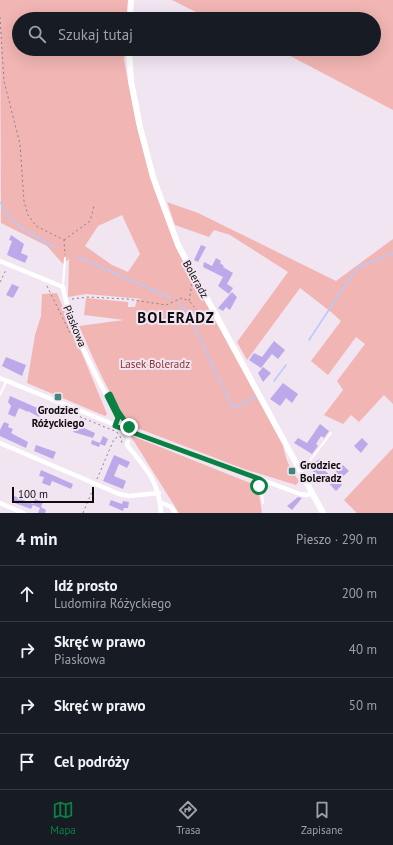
<!DOCTYPE html>
<html lang="pl">
<meta charset="utf-8">
<style>
:root{--surface:#171b24;--page:#20242c;--text:#f1f3f6;--muted:#9ea1a6;--line:#363941;--accent:#0b8043}
body{margin:0;font-family:"PT Sans",sans-serif;background:var(--page);color:var(--text)}
.scale{position:absolute;left:12px;bottom:10px;width:82px;box-sizing:border-box;padding-left:4px;border:2px solid #0f0b0f;border-top:0;font-size:11px;line-height:14px;white-space:nowrap;color:#0f0b0f;-webkit-text-stroke:3px #f1e5f1;paint-order:stroke}
.stop{position:absolute;width:12px;height:12px;margin:-9px;border:3px solid #0b8043;border-radius:50%;background:#fff}
.stop.end{background:#0b8043;border-color:#fff;box-shadow:0 1px 4px #0008}
.list{margin:0;padding:0;list-style:none}
h2{display:flex;justify-content:space-between;align-items:center;height:52px;margin:0;padding:0 16px;font-size:17px}
h2 small{font-size:13px;font-weight:400;color:var(--muted)}
.list li{display:grid;grid-template-columns:26px 1fr auto;gap:12px;align-items:center;box-sizing:border-box;height:56px;padding:0 16px;border-top:1px solid var(--line)}
.list b{display:block;font-size:15px;white-space:nowrap}
.list p{margin:0;font-size:13px;white-space:nowrap;color:var(--muted)}
.list em{font-size:13px;font-style:normal;color:var(--muted)}
.icon{flex:none;width:22px;height:22px;fill:none;stroke:currentColor;stroke-width:2;stroke-linecap:round;stroke-linejoin:round}
.map{position:relative;flex:none;width:393px;height:513px;overflow:hidden}
.search{position:absolute;background:var(--surface);box-shadow:0 4px 16px #0002;left:12px;right:12px;top:12px;height:44px;display:flex;align-items:center;gap:10px;box-sizing:border-box;padding:0 14px;border-radius:22px;color:var(--muted);font-size:15px}
.sheet{height:276px;background:var(--surface)}
nav{display:flex;justify-content:space-around;align-items:center;box-sizing:border-box;height:56px;border-top:1px solid var(--line);background:var(--surface);font-size:11px;color:var(--muted)}
nav a{display:grid;justify-items:center;gap:2px}
nav .on{color:var(--accent)}
.map>svg:first-child{display:block}
</style>
<div class="map">
<svg width="393" height="513" viewBox="0 0 393 513">
<rect width="100%" height="100%" fill="#f1e5f1"/>
<!-- green -->
<path fill="#f1b5b3" fill-rule="evenodd" d="M0,0H128L127,19H19V49H125L124,60L136,123L154,189L178,252L283,444C285,459 290,469 299,481L296,485L244,469L132,426C109,397 94,360 79,326L124,320L84,315L86,298L128,302V307H135L137,300L143,299L86,294L68,297L69,259L63,264L47,246L1,223ZM122,215L140,254L128,272L112,265L85,246L98,226Z
M172,0H393V110L277,49H374V19H220L212,15L206,17Z
M167,202L198,213L336,281L393,239V404L384,395L359,422L351,415L343,424L324,415L343,390L337,381L365,344L356,337L328,375L311,361L341,321L331,312L300,288L247,360L237,342L288,272L230,235L214,230L209,237L175,225Z
M57,293L107,414L105,416L27,383L35,335L41,316L42,294Z
M130,435L250,483L257,482L262,513H179Z
M393,448V513H357L344,500Z"/>
<g fill="none" stroke-linecap="round" stroke-linejoin="round">
<!-- stream -->
<path stroke="#b8c9fd" stroke-width="1.5" d="M0,202C13,227 31,234 55,247
M78,257L171,298
M178,303L186,310L233,408L256,397
M309,340L350,278L359,267L393,253
M274,381L286,365"/>
</g>
<!-- building -->
<path fill="#bca9ea" d="M11,235L24,244L21,253L28,256L25,263L7,255L12,241L9,240Z
M201,245L206,247L198,262L194,260Z
M216,258L221,261L220,263L224,266L223,267L233,273L227,284L233,288L229,294L218,286L223,277L203,267L204,262L212,266Z
M12,284L19,287L13,298L6,295Z
M232,292L237,297L230,310L226,307L223,311L218,308Z
M274,341L285,350L278,359L272,354L261,368L249,360L254,353L262,357Z
M6,357L26,365L22,376L2,366Z
M263,367L271,373L263,382L258,373Z
M283,383L298,394L292,403L286,398L280,406L270,399Z
M10,396L42,410L39,417L28,411V412L19,408L15,417L8,414L11,406L8,402Z
M4,422L9,424L8,427L13,429L11,433L28,442L26,448L0,436V430Z
M320,424L329,431L324,438L321,436L316,444L318,446L312,454L294,443L298,438L307,443Z
M77,425L95,433L93,438L73,432Z
M103,436L108,439L105,446L100,444L99,447L91,444L92,440L100,443Z
M362,438L368,444L361,453L354,446Z
M36,445L56,452L53,459L34,451Z
M114,455L130,462L127,468L119,464L114,476L126,481L123,489L103,481Z
M319,459L326,467L324,470L331,476L343,465L349,471L339,480L342,485L336,491L322,476H318L309,468Z
M41,470L73,484L71,489L52,481L50,486L42,483L44,477L39,476Z
M14,496L33,504L35,499L43,502L41,507L46,510L45,513H38L40,508L33,505L31,509L12,502Z
M298,497L302,498L292,510L287,506Z
M111,500L122,504L123,501L129,502L128,508H124L123,511L109,505Z"/>
<g fill="none" stroke-linecap="round" stroke-linejoin="round">
<!-- path -->
<path stroke="#898189" stroke-width="1" stroke-dasharray="2 3" stroke-linecap="butt" d="M0,17L4,81L20,144L24,201L28,215L36,226L64,240L65,255
M64,240L90,221L94,206
M0,282L6,270
M47,286L71,335
M72,299L88,297L127,299L166,305L182,298L189,301L192,283
M190,302L206,320
M66,411L117,432L119,436
M123,418L127,423
M97,479L114,439L120,436L122,443
M83,513L93,489"/>
<!-- lane -->
<path stroke="#fff" stroke-width="2" d="M63,286L65,258
M0,395L6,382
M302,471L331,433
M260,480L263,503"/>
<!-- street -->
<path stroke="#fff" stroke-width="4.5" d="M0,261L63,287C71,333 97,376 118,418L115,425
M0,378L130,431L300,494L306,495L313,493
M130,431L127,445C146,469 159,481 161,513
M0,443L119,494L129,496L159,493
M160,502L171,507L175,513
M0,503L23,513"/>
<!-- secondary -->
<path stroke="#fff" stroke-width="6" d="M130,19L131,0
M129,49L131,81L140,127L153,177L178,245L323,513"/>
</g>
<g fill="none" stroke-linecap="round" stroke-linejoin="round">
<!-- route -->
<path stroke="#0b8043" stroke-width="5" d="M129,427L118,411L110,394L107,396L118,418L115,426L260,479L259,486"/>
</g>
<!-- markers -->
<g fill="#418780" stroke="#f1e5f1" stroke-width="1.5">
<rect x="54" y="393" width="8" height="8" rx="2"/>
<rect x="288" y="467" width="8" height="8" rx="2"/>
</g>
<g text-anchor="middle" dominant-baseline="central" stroke-width="4" stroke-linejoin="round" paint-order="stroke">
<!-- street labels -->
<g font-size="11" fill="#0f0b0f" stroke="#f1e5f1">
<text transform="translate(196 279) rotate(61)">Boleradz</text>
<text transform="translate(75 326) rotate(68)">Piaskowa</text>
</g>
<!-- park labels -->
<g font-size="11" fill="#8c3134" stroke="#f1e5f1">
<text x="155" y="364">Lasek Boleradz</text>
</g>
<!-- poi labels -->
<g font-size="11" font-weight="bold" fill="#0f0b0f" stroke="#f1e5f1">
<text x="58" y="410">Grodziec<tspan x="58" dy="13">Różyckiego</tspan></text>
<text x="300" y="465" text-anchor="start">Grodziec<tspan x="300" dy="13">Boleradz</tspan></text>
</g>
<!-- district labels -->
<g font-size="15" font-weight="bold" letter-spacing="1" fill="#0f0b0f" stroke="#f1e5f1">
<text x="176" y="317">BOLERADZ</text>
</g>
</g>
</svg>
<div class="scale">100 m</div>
<div class="stop" style="left:259px;top:486px"></div>
<div class="stop end" style="left:129px;top:427px"></div>
<div class="search"><svg class="icon" aria-label="search" viewBox="0 0 24 24"><circle cx="10" cy="10" r="6"/><path d="M15 15l6 6"/></svg>Szukaj tutaj</div>
</div>
<section class="sheet">
<h2>4 min<small>Pieszo · 290 m</small></h2>
<ul class="list">
<li><svg class="icon" aria-label="ahead" viewBox="0 0 24 24"><path d="M12 20V5M6 11l6-6 6 6"/></svg><div><b>Idź prosto</b><p>Ludomira Różyckiego</p></div><em>200 m</em></li>
<li><svg class="icon" aria-label="right" viewBox="0 0 24 24"><path d="M7 20v-9h11M14 6l5 5-5 5"/></svg><div><b>Skręć w prawo</b><p>Piaskowa</p></div><em>40 m</em></li>
<li><svg class="icon" aria-label="right" viewBox="0 0 24 24"><path d="M7 20v-9h11M14 6l5 5-5 5"/></svg><div><b>Skręć w prawo</b></div><em>50 m</em></li>
<li><svg class="icon" aria-label="arrive" viewBox="0 0 24 24"><path d="M6 21V4h12l-3 4 3 4H6"/></svg><div><b>Cel podróży</b></div></li>
</ul>
</section>
<nav>
<a class="on"><svg class="icon" aria-label="map" viewBox="0 0 24 24"><path d="M3 6l6-2 6 2 6-2v14l-6 2-6-2-6 2zM9 4v14M15 6v14"/></svg>Mapa</a>
<a><svg class="icon" aria-label="directions" viewBox="0 0 24 24"><path d="M12 3l9 9-9 9-9-9zM9 14v-3h6M13 9l2 2-2 2"/></svg>Trasa</a>
<a><svg class="icon" aria-label="saved" viewBox="0 0 24 24"><path d="M7 4h10v16l-5-4-5 4z"/></svg>Zapisane</a>
</nav>
